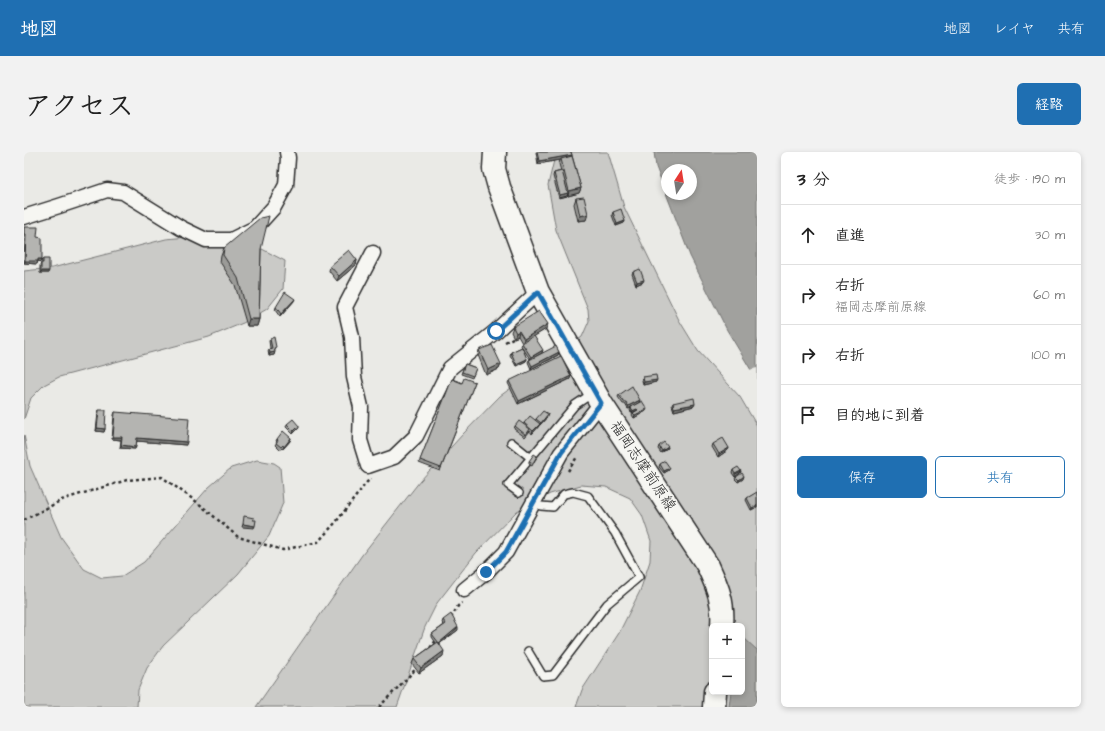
<!DOCTYPE html>
<html lang="ja">
<meta charset="utf-8">
<style>
:root{--surface:#fff;--page:#f2f2f2;--text:#222;--muted:#767676;--line:#e0e0e0;--accent:#1f6fb2}
body{margin:0;font-family:"Architects Daughter","Klee One",sans-serif;background:var(--page);color:var(--text)}
.controls{position:absolute;right:12px;bottom:12px;display:grid;overflow:hidden;border-radius:6px;box-shadow:0 2px 6px #0003}
.controls button{width:36px;height:36px;display:grid;place-items:center;padding:0;border:0;border-bottom:1px solid var(--line);background:var(--surface);color:var(--text);font:20px sans-serif}
.compass{position:absolute;left:637px;top:12px;width:36px;height:36px;border-radius:50%;background:var(--surface);box-shadow:0 2px 6px #0003;rotate:12deg}
.stop{position:absolute;width:12px;height:12px;margin:-9px;border:3px solid #1f6fb2;border-radius:50%;background:#fff}
.stop.end{background:#1f6fb2;border-color:#fff;box-shadow:0 1px 4px #0008}
.list{margin:0;padding:0;list-style:none}
h2{display:flex;justify-content:space-between;align-items:center;height:52px;margin:0;padding:0 16px;font-size:17px}
h2 small{font-size:13px;font-weight:400;color:var(--muted)}
.list li{display:grid;grid-template-columns:26px 1fr auto;gap:12px;align-items:center;box-sizing:border-box;height:60px;padding:0 16px;border-top:1px solid var(--line)}
.list b{display:block;font-size:15px;white-space:nowrap}
.list p{margin:0;font-size:13px;white-space:nowrap;color:var(--muted)}
.list em{font-size:13px;font-style:normal;color:var(--muted)}
.actions{display:flex;gap:8px;padding:12px 16px}
.actions a{flex:1;padding:9px 0;border:1px solid var(--accent);border-radius:6px;text-align:center;font-size:14px;color:var(--accent)}
.actions .main{background:var(--accent);color:#fff}
.icon{flex:none;width:22px;height:22px;fill:none;stroke:currentColor;stroke-width:2;stroke-linecap:round;stroke-linejoin:round}
.map{position:relative;flex:none;width:733px;height:555px;overflow:hidden;border-radius:6px}
header{display:flex;align-items:center;gap:24px;box-sizing:border-box;height:56px;padding:0 20px;background:var(--accent);color:#fff}
header strong{font-size:19px}
nav{display:flex;gap:22px;margin-inline-start:auto;font-size:14px}
.intro{display:flex;align-items:center;justify-content:space-between;box-sizing:border-box;height:96px;padding:0 24px}
h1{margin:0;font-size:28px}
.button{padding:10px 18px;border-radius:6px;background:var(--accent);color:#fff;font-size:14px;font-weight:700}
main{display:flex;gap:24px;padding:0 24px}
aside{flex:1;background:var(--surface);border-radius:6px;box-shadow:0 2px 6px #0003}
.map>svg:first-child{display:block}
</style>
<header>
<strong>地図</strong>
<nav><a>地図</a><a>レイヤ</a><a>共有</a></nav>
</header>
<div class="intro"><h1>アクセス</h1><a class="button">経路</a></div>
<main>
<div class="map">
<svg width="733" height="555" viewBox="0 0 733 555">
<rect width="100%" height="100%" fill="#eaeae6"/>
<filter id="ink" filterUnits="userSpaceOnUse"><feTurbulence type="fractalNoise" baseFrequency=".025" numOctaves="2"/><feDisplacementMap in="SourceGraphic" scale="8" xChannelSelector="R" yChannelSelector="G"/><feConvolveMatrix kernelMatrix="1 2 1 2 8 2 1 2 1" color-interpolation-filters="sRGB"/></filter>
<g filter="url(#ink)">
<!-- green -->
<path fill="#cacac7" stroke="#7a7a79" fill-rule="evenodd" d="M532,0H584L600,55L655,168L674,199L716,245L733,274V555H552L558,538L595,481L616,439L626,409L627,389L618,363L606,346L582,335L557,333L526,342L493,359L452,401L413,451L401,475L373,555H232L338,403L396,329L439,282L476,244L558,185L565,169L564,157L532,78L524,33ZM688,474H718V540H688Z
M174,84L210,88L238,97L261,109L259,137L243,157L219,171L185,185L35,225L20,233L7,246L0,267V119L28,116L142,87Z
M0,283L6,314L37,385L60,417L78,426L98,424L120,410L184,336L207,316L233,308L250,311L256,315L259,351L245,384L214,422L139,494L123,516L114,538L113,555H0Z"/>
<!-- water -->
<path fill="#a1a19e" stroke="#727270" fill-rule="evenodd" d="M630,0H733V228L703,178L666,104L632,15ZM643,18H667V42H643Z
M720,486L733,498V555H705L707,540H718V493Z"/>
<!-- pier -->
<path fill="#eaeae6" d="M733,216V230L725,218Z"/>
<g fill="none" stroke-linecap="round" stroke-linejoin="round">
<defs>
<path id="service" d="M487,290L507,306
M495,341L484,333L551,253L569,241
M504,499L519,524L529,523L583,452L615,425L591,381L564,344L549,340L540,342L529,355L517,354"/>
<path id="minor" d="M0,65L35,54L83,38L99,40L157,76L182,88H207L231,76L250,55L262,33L264,6L263,0
M349,101L321,155L328,185L330,225L337,255L336,288L344,314L370,305L392,284L426,216L472,179L514,140
M440,438L462,420L482,400L537,301L577,251"/>
<path id="primary" d="M471,0L470,17L475,35L514,140L577,251L684,414C694,436 700,450 698,474
M690,555L691,540"/>
</defs>
<!-- service casing -->
<use href="#service" stroke="#2b2b2b" stroke-width="10"/>
<!-- minor casing -->
<use href="#minor" stroke="#2b2b2b" stroke-width="17"/>
<!-- primary casing -->
<use href="#primary" stroke="#2b2b2b" stroke-width="25"/>
<!-- path -->
<path stroke="#2b2b2b" stroke-width="2.5" stroke-dasharray="3 3" stroke-linecap="butt" d="M481,190L493,184
M544,319L553,305
M0,368L40,347L103,328L138,325L173,350L214,385L259,398L294,390L312,370L343,330L347,327
M427,466L434,454L438,451
M406,496L413,487
M355,555L389,520L393,514"/>
<!-- service -->
<use href="#service" stroke="#f6f6f2" stroke-width="7"/>
<!-- minor -->
<use href="#minor" stroke="#f6f6f2" stroke-width="14"/>
<!-- primary -->
<use href="#primary" stroke="#f6f6f2" stroke-width="22"/>
</g>
<!-- wall -->
<path fill="#9b9b98" stroke="#2b2b2b" d="M512,0H547L557,36L555,41L544,44L543,42V44L535,46L529,24L530,21L537,19L535,12L536,8L514,12Z
M552,46L562,68L554,69L550,52Z
M589,60L601,69L600,71L592,74L588,63Z
M0,75L13,85L17,110L14,109L13,112L0,111L1,85H0Z
M200,96L237,97L235,167L233,174H223L211,133L196,110L197,104Z
M19,107L24,121H16V114L17,111H19Z
M333,108L332,113L313,129L305,119L306,114Z
M609,120L619,130L612,133L608,122Z
M270,149L256,165L251,158L252,155Z
M489,175L522,177L510,184L518,201L511,205L534,203L507,217L504,210L505,208L506,207L498,195L503,207L502,209L492,214L486,203L487,200L498,195L497,194L498,191L494,184L490,186L487,180Z
M246,187L251,198L250,203L245,204L244,199L245,197L246,196L245,189Z
M455,198L477,212L475,217L462,223L454,203Z
M441,212L452,216L448,226L437,222Z
M619,225L632,230L619,233L618,228Z
M428,227L438,231L451,230L416,319L395,311Z
M546,227L494,252L484,231L485,229Z
M595,243L615,250L622,259L610,266L608,263L609,261L612,259L607,261L606,258L607,255L604,257L601,252H599L594,245Z
M649,251L670,254L650,259L648,253Z
M75,258L81,277L80,280L72,279L74,261Z
M91,260L162,293L113,289L111,297L96,296L97,288L88,287L90,263Z
M523,265L516,273L515,272V274L508,282L506,279L501,285L490,277L491,274L500,272V271L512,268V267Z
M263,272L275,276L269,282L262,275Z
M267,286L266,289L259,297L258,296L256,298L251,293L253,290L252,289L253,287Z
M689,292L705,296L704,298L694,305L688,295Z
M635,294L644,295L643,297L637,301L634,297Z
M513,304L508,314L505,312V309Z
M636,312L645,318L640,321L635,315Z
M709,318L717,319L716,321L711,325L708,321Z
M712,325L719,327L714,330L711,327Z
M733,341V355L727,358L722,348L723,346Z
M419,468L434,478L415,492L419,504L395,521L388,512L390,507L412,491L408,485V482L420,473L418,471Z"/>
<!-- shaded-wall -->
<path fill="#7e7e7c" stroke="#2b2b2b" d="M548,3L547,6L514,12L515,9Z
M557,36L555,41L544,44L545,39Z
M544,41L543,44L535,46L536,43Z
M564,62L562,68L554,69L556,64Z
M601,69L600,71L592,74L593,72Z
M14,107H18L17,110L14,109L13,112L0,111L1,109Z
M333,108L332,113L313,129L315,124Z
M17,119H25L24,121H16Z
M620,128L619,130L612,133L613,130Z
M271,147L270,149L256,165L257,162Z
M225,167H235L233,174H223Z
M524,172L522,177L498,192L500,187Z
M495,179L494,184L490,186L492,181Z
M519,198L518,201L506,208L507,205Z
M251,200L250,203L245,204L246,201Z
M535,200L534,203L507,217L508,214Z
M503,207L502,209L492,214V212Z
M477,212L475,217L462,223L464,218Z
M547,224L546,227L494,252L495,249Z
M633,228L632,230L619,233L620,230Z
M616,248L615,251L604,257V254Z
M671,252L670,254L650,259V256Z
M613,257L612,259L607,261L608,259Z
M623,257L622,259L610,266L611,263Z
M524,262L523,265L516,273L517,271Z
M516,272L515,274L508,282L509,279Z
M275,274V276L269,282L270,279Z
M73,276L81,277L80,280L72,279Z
M89,285H98L97,288L88,287Z
M113,286L163,290L162,293L112,289Z
M267,286L266,289L259,297L260,295Z
M97,293L112,295L111,297L96,296Z
M644,295L643,297L637,301L638,299Z
M705,296L704,298L694,305L695,302Z
M646,316L645,318L640,321V319Z
M717,319L716,321L711,325V322Z
M720,324L719,327L714,330L715,328Z
M733,353V355L727,358L728,356Z
M219,372L231,374L230,376L218,375Z
M434,475V478L414,493L415,491Z
M420,499L419,504L395,521L397,516Z"/>
<!-- building -->
<path fill="#b4b4b1" stroke="#2b2b2b" d="M513,0H547L548,3L515,9Z
M548,4L557,36L545,39L537,7Z
M538,19L544,41L536,43L530,21Z
M560,45L564,62L556,64L552,46Z
M597,57L601,69L593,72L589,60Z
M245,64L237,97L235,167H225L214,126L199,103L200,96L236,66Z
M0,75H14L13,85L18,86V107H14V109H1L2,82H0Z
M325,98L333,108L315,124L306,114Z
M19,107H25V119H17V111H19Z
M616,117L620,128L613,130L609,120Z
M261,140L271,147L257,162L252,155Z
M515,159L524,172L500,187L495,179L492,181L489,175Z
M510,184L519,198L507,205L498,191Z
M250,185L252,195L250,196L251,200L246,201L245,197L248,196L246,187Z
M468,193L477,212L464,218L455,198Z
M532,194L535,200L508,214L505,208Z
M498,195L503,207L492,212L487,200Z
M537,204L547,224L495,249L485,229Z
M441,212L452,216L449,224L438,220Z
M632,223L633,228L620,230L619,225Z
M440,226L451,230L417,316L396,308L428,227L438,231Z
M608,234L616,248L604,254L602,250H600L595,243Z
M670,246L671,252L650,256L649,251Z
M618,249L623,257L611,263L609,261L614,258L613,257L608,259L607,255Z
M75,258H82L81,277L73,276Z
M519,259L524,262L517,271L512,267Z
M91,260L165,266L163,290L113,286L112,295L97,293L98,285H89Z
M506,264L516,272L509,279L500,271Z
M269,267L275,274L270,279L263,272Z
M495,269L506,277L502,283L491,274Z
M259,279L267,286L260,295L259,293L257,295L252,291L254,288L253,287Z
M699,286L705,296L695,302L689,292Z
M640,290L644,295L638,299L635,294Z
M510,302L513,304L509,311L505,309Z
M641,309L646,316L640,319L636,312Z
M714,315L717,319L711,322L709,318Z
M718,321L720,324L715,328L712,325Z
M733,340V353L728,356L723,346Z
M220,364L230,366L229,368H232L231,374L219,372Z
M427,462L434,475L415,491L408,482L422,472L419,468Z
M414,490L420,499L397,516L390,507Z"/>
</g>
<g fill="none" stroke-linecap="round" stroke-linejoin="round" filter="url(#ink)">
<!-- route -->
<path stroke="#1f6fb2" stroke-width="5" d="M462,420L482,400L537,301L577,251L514,140L472,179"/>
</g>
<g text-anchor="middle" dominant-baseline="central" stroke-width="3" stroke-linejoin="round" paint-order="stroke">
<!-- street labels -->
<g font-size="15" fill="#2b2b2b" stroke="#f6f6f2">
<text transform="translate(619 314) rotate(56)">福岡志摩前原線</text>
</g>
</g>
</svg>
<div class="controls">
<button>+</button>
<button>−</button>
</div>
<svg class="compass" viewBox="-18 -18 36 36"><path d="M0-13l5 13h-10z" fill="#e53935"/><path d="M0 13l5-13h-10z" fill="#767676"/></svg>
<div class="stop" style="left:472px;top:179px"></div>
<div class="stop end" style="left:462px;top:420px"></div>
</div>
<aside>
<h2>3 分<small>徒歩 · 190 m</small></h2>
<ul class="list">
<li><svg class="icon" aria-label="ahead" viewBox="0 0 24 24"><path d="M12 20V5M6 11l6-6 6 6"/></svg><div><b>直進</b></div><em>30 m</em></li>
<li><svg class="icon" aria-label="right" viewBox="0 0 24 24"><path d="M7 20v-9h11M14 6l5 5-5 5"/></svg><div><b>右折</b><p>福岡志摩前原線</p></div><em>60 m</em></li>
<li><svg class="icon" aria-label="right" viewBox="0 0 24 24"><path d="M7 20v-9h11M14 6l5 5-5 5"/></svg><div><b>右折</b></div><em>100 m</em></li>
<li><svg class="icon" aria-label="arrive" viewBox="0 0 24 24"><path d="M6 21V4h12l-3 4 3 4H6"/></svg><div><b>目的地に到着</b></div></li>
</ul>
<div class="actions"><a class="main">保存</a><a>共有</a></div>
</aside>
</main>
